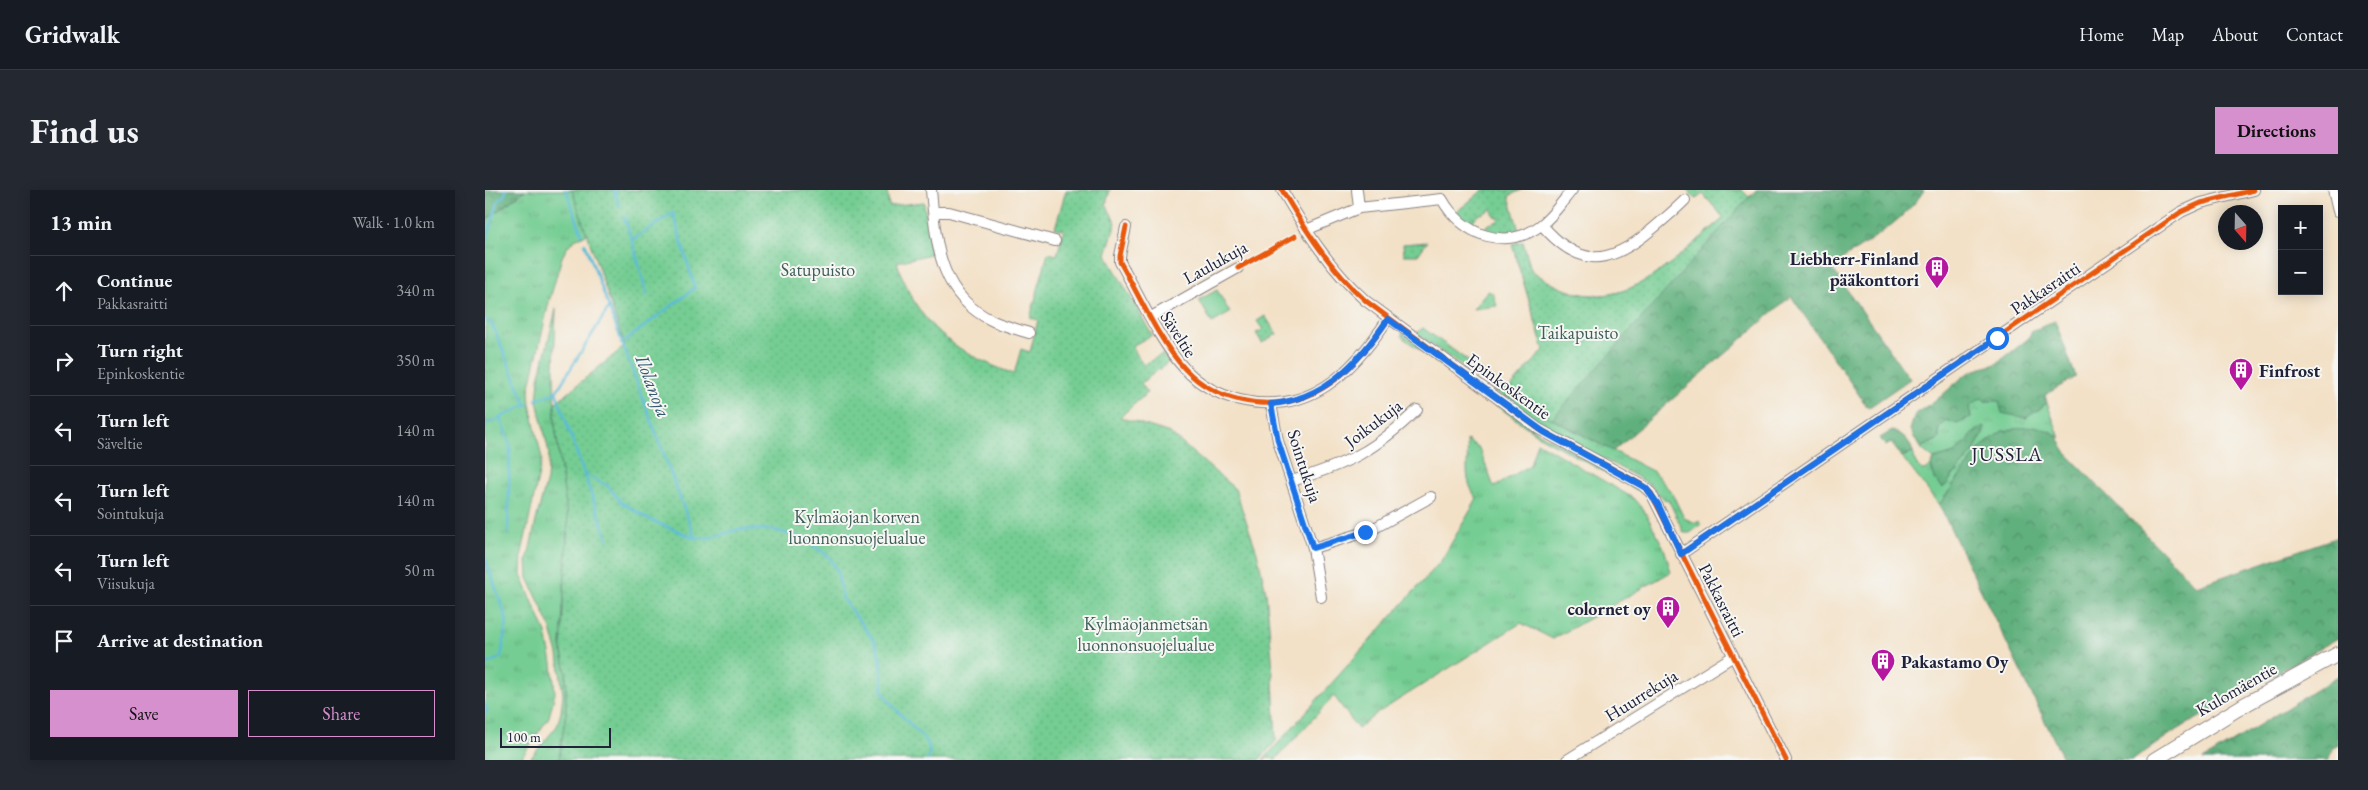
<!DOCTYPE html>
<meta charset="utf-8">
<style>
:root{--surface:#171b24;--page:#242831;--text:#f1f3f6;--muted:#9ea1a6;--line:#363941;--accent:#d690ce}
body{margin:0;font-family:"EB Garamond",serif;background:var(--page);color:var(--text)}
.controls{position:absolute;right:15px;top:15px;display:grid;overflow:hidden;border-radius:0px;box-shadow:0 2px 12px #0003}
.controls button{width:45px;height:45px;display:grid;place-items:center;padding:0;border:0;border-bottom:1px solid var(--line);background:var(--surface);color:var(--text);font:25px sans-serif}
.compass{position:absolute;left:1733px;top:15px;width:45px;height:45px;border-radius:50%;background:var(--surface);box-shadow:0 2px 12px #0003;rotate:160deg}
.scale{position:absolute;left:15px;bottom:12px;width:111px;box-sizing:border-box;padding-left:5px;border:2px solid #22223b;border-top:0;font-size:14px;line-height:18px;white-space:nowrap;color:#22223b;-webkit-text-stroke:4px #f6f6f2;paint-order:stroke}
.stop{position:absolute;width:15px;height:15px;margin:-11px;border:4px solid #1a73e8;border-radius:50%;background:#fff}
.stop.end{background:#1a73e8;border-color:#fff;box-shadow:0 1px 5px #0008}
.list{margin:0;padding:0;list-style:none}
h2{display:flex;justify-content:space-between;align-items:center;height:65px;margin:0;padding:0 20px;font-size:21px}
h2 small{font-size:16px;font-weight:400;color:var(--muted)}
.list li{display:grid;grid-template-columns:32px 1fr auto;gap:15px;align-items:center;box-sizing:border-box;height:70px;padding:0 20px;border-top:1px solid var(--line)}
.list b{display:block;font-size:19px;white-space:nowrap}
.list p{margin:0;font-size:16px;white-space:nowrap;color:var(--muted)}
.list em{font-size:16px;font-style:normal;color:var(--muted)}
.actions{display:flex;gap:10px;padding:15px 20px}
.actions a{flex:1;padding:11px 0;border:1px solid var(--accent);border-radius:0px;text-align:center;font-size:18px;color:var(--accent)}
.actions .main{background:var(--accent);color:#111}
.icon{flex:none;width:28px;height:28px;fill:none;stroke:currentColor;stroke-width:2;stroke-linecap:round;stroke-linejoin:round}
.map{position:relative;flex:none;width:1853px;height:570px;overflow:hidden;border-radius:0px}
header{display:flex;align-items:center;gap:30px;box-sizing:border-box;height:70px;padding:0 25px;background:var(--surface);border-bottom:1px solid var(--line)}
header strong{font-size:24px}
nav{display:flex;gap:28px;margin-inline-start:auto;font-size:18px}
.intro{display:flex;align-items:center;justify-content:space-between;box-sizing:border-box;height:120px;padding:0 30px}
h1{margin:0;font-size:35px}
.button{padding:12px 22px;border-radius:0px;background:var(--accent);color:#111;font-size:18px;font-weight:700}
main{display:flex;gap:30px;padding:0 30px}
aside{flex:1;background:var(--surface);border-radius:0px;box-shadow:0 2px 12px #0003}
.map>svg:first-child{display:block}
</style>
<header>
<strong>Gridwalk</strong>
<nav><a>Home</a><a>Map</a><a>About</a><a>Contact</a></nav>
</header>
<div class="intro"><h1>Find us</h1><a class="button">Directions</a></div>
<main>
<aside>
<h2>13 min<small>Walk · 1.0 km</small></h2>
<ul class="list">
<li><svg class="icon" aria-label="ahead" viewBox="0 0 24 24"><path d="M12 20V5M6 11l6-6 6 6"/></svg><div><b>Continue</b><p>Pakkasraitti</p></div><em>340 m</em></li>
<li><svg class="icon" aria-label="right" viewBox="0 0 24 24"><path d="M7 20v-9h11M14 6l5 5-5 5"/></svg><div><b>Turn right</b><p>Epinkoskentie</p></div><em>350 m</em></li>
<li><svg class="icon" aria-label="left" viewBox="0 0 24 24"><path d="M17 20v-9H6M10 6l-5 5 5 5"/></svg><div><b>Turn left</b><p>Säveltie</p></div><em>140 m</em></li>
<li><svg class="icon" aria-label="left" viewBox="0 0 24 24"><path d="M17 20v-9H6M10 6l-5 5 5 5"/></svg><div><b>Turn left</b><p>Sointukuja</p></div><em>140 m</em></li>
<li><svg class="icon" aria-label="left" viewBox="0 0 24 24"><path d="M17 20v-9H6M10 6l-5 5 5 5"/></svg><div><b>Turn left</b><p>Viisukuja</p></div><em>50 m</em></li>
<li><svg class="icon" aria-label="arrive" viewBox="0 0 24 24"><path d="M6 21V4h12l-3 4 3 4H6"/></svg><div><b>Arrive at destination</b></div></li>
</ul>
<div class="actions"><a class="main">Save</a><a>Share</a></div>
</aside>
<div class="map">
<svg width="1853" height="570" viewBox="0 0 1853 570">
<defs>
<pattern id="grass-tufts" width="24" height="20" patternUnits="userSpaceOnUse" patternTransform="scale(1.25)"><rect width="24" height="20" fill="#75cd93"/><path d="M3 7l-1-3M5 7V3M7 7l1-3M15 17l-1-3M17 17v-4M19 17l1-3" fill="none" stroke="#65b080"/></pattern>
<pattern id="forest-crowns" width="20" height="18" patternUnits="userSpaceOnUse" patternTransform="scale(1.25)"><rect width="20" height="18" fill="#60b07d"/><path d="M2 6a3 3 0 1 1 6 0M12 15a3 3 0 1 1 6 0" fill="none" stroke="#4f8f68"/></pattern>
<pattern id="park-dots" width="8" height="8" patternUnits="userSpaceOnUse" patternTransform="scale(1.25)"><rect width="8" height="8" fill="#75cd93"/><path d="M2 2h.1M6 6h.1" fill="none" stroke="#65b080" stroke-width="1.8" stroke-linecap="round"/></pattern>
</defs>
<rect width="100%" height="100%" fill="#f6f6f2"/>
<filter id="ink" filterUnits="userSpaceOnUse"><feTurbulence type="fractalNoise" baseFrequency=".02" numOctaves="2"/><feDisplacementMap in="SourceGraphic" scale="10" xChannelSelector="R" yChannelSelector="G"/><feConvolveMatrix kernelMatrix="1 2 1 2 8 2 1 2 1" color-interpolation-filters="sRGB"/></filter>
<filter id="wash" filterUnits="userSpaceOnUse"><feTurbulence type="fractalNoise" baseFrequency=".0096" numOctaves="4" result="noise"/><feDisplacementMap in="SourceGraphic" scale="20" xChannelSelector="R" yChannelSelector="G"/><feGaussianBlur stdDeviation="1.12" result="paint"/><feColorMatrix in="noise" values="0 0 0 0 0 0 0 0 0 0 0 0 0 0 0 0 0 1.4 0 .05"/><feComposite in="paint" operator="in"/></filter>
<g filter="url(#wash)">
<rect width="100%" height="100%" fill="#f3e1c7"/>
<!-- grass -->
<path fill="url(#grass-tufts)" stroke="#4c7867" d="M40,0H156L110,39L90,50L83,56L77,67L64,112L44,201L45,214L57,269L37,363L36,385L61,443L67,473L70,503L64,527L35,570H0V31Z
M71,119L69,180L70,235L83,331L76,456L81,483V522L74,570H44L72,536L76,522L78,504L73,464L65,436L43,388L42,371L53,322L62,290L64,263L52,211L54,189Z
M938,138L1023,200L1027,196L1067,229L1169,282L1187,303L1199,328L1211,333L1214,331L1216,335L1205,343H1199L1183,309L1180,310L1165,295L1156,289L1061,238L931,143Z
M917,143L1054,243L1154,298L1152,300L1054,246L917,147Z
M1497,208L1500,211L1514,210L1541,228L1562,213L1575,248L1567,242L1496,257L1454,315L1417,267L1428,262L1431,274L1437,280L1443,279L1446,276L1450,289L1458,298L1490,260C1492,251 1499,246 1500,237L1493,239L1470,263L1449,269L1435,258L1454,249V238L1461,230Z
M982,250L994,258L1009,297L1045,275L1052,252L1148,308L1160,322L1179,358L1186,382L1068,449L1036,433L891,524L873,539L849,506L790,570L786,567L778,570L956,371L992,309C977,288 984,276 982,250Z"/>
<!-- forest -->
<path fill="url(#forest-crowns)" stroke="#41695c" d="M0,0H40L0,31Z
M1215,0H1257L1264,7L1271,0H1439C1421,31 1375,56 1346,77L1425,189L1383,218L1306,106L1128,261L1067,229L1027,196L1059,160L1027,54L1038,52L1046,80C1127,141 1178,79 1239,28Z
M1570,131L1591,187L1560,205L1562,213L1541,228L1517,223L1514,211H1500L1497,208L1484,217L1486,227L1472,234L1461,230L1454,238V249L1435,258L1425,240L1430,224L1455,207L1480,185L1490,180L1511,174L1544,148L1547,141Z
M1550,236C1567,242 1573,242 1579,261L1711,396L1853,347V448L1687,543L1648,570H1579L1454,315L1496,257L1517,241Z
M1500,237C1499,246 1492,251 1490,260L1458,298L1450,289L1446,276L1449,269L1470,263L1493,239Z
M1407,241C1419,244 1424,250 1428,262L1417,267L1406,253L1401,256L1395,248Z
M1853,486V556L1849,557L1843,570H1718Z"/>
<!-- park -->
<path fill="url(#park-dots)" stroke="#4c7867" d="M87,0H402L404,16L439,12L446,64L412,72C432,136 469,162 529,184L536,159L545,162L553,130L545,128L563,63L572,65L579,40L570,38L581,0H625L621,14L631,33L621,64L667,145L647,156L658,175L678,164L684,172L656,193L662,203L635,227L685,243L750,299L772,362L781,402L787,468L791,551L774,570H74L81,522V483L76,456L83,331L70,235V213L140,156Z
M998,0H1036L1024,6L1034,41L1013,44L999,41L1002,35L1013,31L1014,28L1008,25L1007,19L992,26L984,36L970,23Z
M1202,0H1257L1264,7L1067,229L1023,200L1059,160L1027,54L1038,52L1046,80C1127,141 1178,79 1239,28L1218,4L1211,9Z
M942,52L933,65H919L918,54Z
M1002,101L1008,103L1012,116L988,119Z
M780,126L792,144L777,153L771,143L778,140L772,131Z"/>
<!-- garden -->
<path fill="#75cd93" stroke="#4c7867" d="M732,100L745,123L727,133L714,110Z"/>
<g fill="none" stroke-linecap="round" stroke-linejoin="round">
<!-- stream -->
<path stroke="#5abbd9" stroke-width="2.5" d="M81,0L97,44
M129,0L135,17
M139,27L147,50L162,105
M100,53L210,348
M0,55L14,9L19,6L21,0
M0,129L7,134L41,215
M136,154L210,98L188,23L147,50
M71,202L99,284L123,296L136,312L165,330L210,348H223L255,339L290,340L320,349L345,368L352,380L358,409L390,452L396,471L398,502L407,515L443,553L445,563L442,570
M51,210L71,202L123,119
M15,228L25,254L23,344
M0,235L43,214
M99,284L123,350
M0,367L22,431L16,467L0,475
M0,514L2,521L0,524"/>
</g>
</g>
<g filter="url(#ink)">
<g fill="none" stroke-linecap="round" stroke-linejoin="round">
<defs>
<path id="minor" d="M446,0C451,52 453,105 508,131C519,136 532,139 544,143
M797,0C821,41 845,79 881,111L1054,239L1157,295L1166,303L1301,570
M872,0L874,18
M1848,0L1853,21
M448,22H464L570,51
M1057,35C1094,78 1123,76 1165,41C1177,31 1189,21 1200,10
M641,37L635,66V72C654,105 675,153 700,179C715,195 734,205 755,210C824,226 867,183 903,129
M821,40L874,18L957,9C977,45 1021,62 1056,35C1068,26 1077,12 1087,0
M666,127L753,78
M786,214L793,251L828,358L836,407
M807,291C864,273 888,262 932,220
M828,358L884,341L946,307
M1196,364L1696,22L1716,13L1769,0
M1082,570L1247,467"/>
<path id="major" d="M1669,570L1759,515L1853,464"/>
</defs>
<!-- minor casing -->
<use href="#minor" stroke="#8a8281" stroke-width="12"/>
<!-- major casing -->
<use href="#major" stroke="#8a8281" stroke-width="16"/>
<!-- minor -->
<use href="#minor" stroke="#fff" stroke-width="10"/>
<!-- major -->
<use href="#major" stroke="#fff" stroke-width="14"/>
<defs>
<path id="cycleway" d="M797,0C821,41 845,79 881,111L1054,239L1157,295L1166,303L1301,570
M641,37L635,66V72C654,105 675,153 700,179C715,195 734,205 755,210C824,226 867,183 903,129
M753,78L810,46
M1196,364L1696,22L1716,13L1769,0"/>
</defs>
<!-- cycleway casing -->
<use href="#cycleway" stroke="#f6f6f2" stroke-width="8"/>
<!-- cycleway -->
<use href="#cycleway" stroke="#e8590c" stroke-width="5"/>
</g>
</g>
<g fill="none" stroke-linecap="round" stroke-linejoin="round" filter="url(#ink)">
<!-- route -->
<path stroke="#1a73e8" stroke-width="6" d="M880,342L828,358L793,251L786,214C840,209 874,172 903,129L1059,242L1161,298L1173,314L1196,364L1512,148"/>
</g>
<!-- icons -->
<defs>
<symbol id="building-pin" viewBox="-11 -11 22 30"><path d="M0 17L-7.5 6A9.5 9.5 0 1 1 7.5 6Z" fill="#b5179e" stroke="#f6f6f2"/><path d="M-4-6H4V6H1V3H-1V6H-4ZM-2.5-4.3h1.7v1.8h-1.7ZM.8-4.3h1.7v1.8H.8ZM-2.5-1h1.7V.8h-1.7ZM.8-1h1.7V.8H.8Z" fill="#fff"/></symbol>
</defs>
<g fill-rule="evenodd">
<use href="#building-pin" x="1438" y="64" width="28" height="38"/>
<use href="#building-pin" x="1742" y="166" width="28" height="38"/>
<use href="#building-pin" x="1169" y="404" width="28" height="38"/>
<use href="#building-pin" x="1384" y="457" width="28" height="38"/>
</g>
<g text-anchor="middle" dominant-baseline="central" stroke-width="4" stroke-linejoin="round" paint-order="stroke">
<!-- poi labels -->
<g font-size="18" font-weight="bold" fill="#22223b" stroke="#f6f6f2" text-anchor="end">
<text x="1434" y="68">Liebherr-Finland<tspan x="1434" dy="21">pääkonttori</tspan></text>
<text x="1774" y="180" text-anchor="start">Finfrost</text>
<text x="1166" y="418">colornet oy</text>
<text x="1416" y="471" text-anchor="start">Pakastamo Oy</text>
</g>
<!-- street labels -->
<g font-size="18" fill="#22223b" stroke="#f6f6f2">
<text transform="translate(730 72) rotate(-29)">Laulukuja</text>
<text transform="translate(1560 98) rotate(-34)">Pakkasraitti</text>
<text transform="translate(694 144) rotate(57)">Säveltie</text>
<text transform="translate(1024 196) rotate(36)">Epinkoskentie</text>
<text transform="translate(888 233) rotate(-37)">Joikukuja</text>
<text transform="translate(820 276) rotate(72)">Sointukuja</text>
<text transform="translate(1237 410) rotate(63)">Pakkasraitti</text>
<text transform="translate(1751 499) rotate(-30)">Kulomäentie</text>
<text transform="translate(1156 505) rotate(-32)">Huurrekuja</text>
</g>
<!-- park labels -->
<g font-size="18" fill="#3f5e5a" stroke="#f6f6f2">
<text x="333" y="79">Satupuisto</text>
<text x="1093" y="142">Taikapuisto</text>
<text x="372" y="326">Kylmäojan korven<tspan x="372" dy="21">luonnonsuojelualue</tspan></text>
<text x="661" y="433">Kylmäojanmetsän<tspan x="661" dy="21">luonnonsuojelualue</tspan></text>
</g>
<!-- water labels -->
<g font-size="19" font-style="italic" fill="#365872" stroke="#f6f6f2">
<text transform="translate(168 196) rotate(69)">Ilolanoja</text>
</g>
<!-- quarter labels -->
<g font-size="20" letter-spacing="1" fill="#22223b" stroke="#f6f6f2">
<text x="1522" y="264">JUSSLA</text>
</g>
</g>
</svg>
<div class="controls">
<button>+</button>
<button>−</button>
</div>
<svg class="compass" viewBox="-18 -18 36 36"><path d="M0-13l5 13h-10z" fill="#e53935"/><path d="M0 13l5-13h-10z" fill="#9ea1a6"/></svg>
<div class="scale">100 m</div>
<div class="stop" style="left:1512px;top:148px"></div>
<div class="stop end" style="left:880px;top:342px"></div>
</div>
</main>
